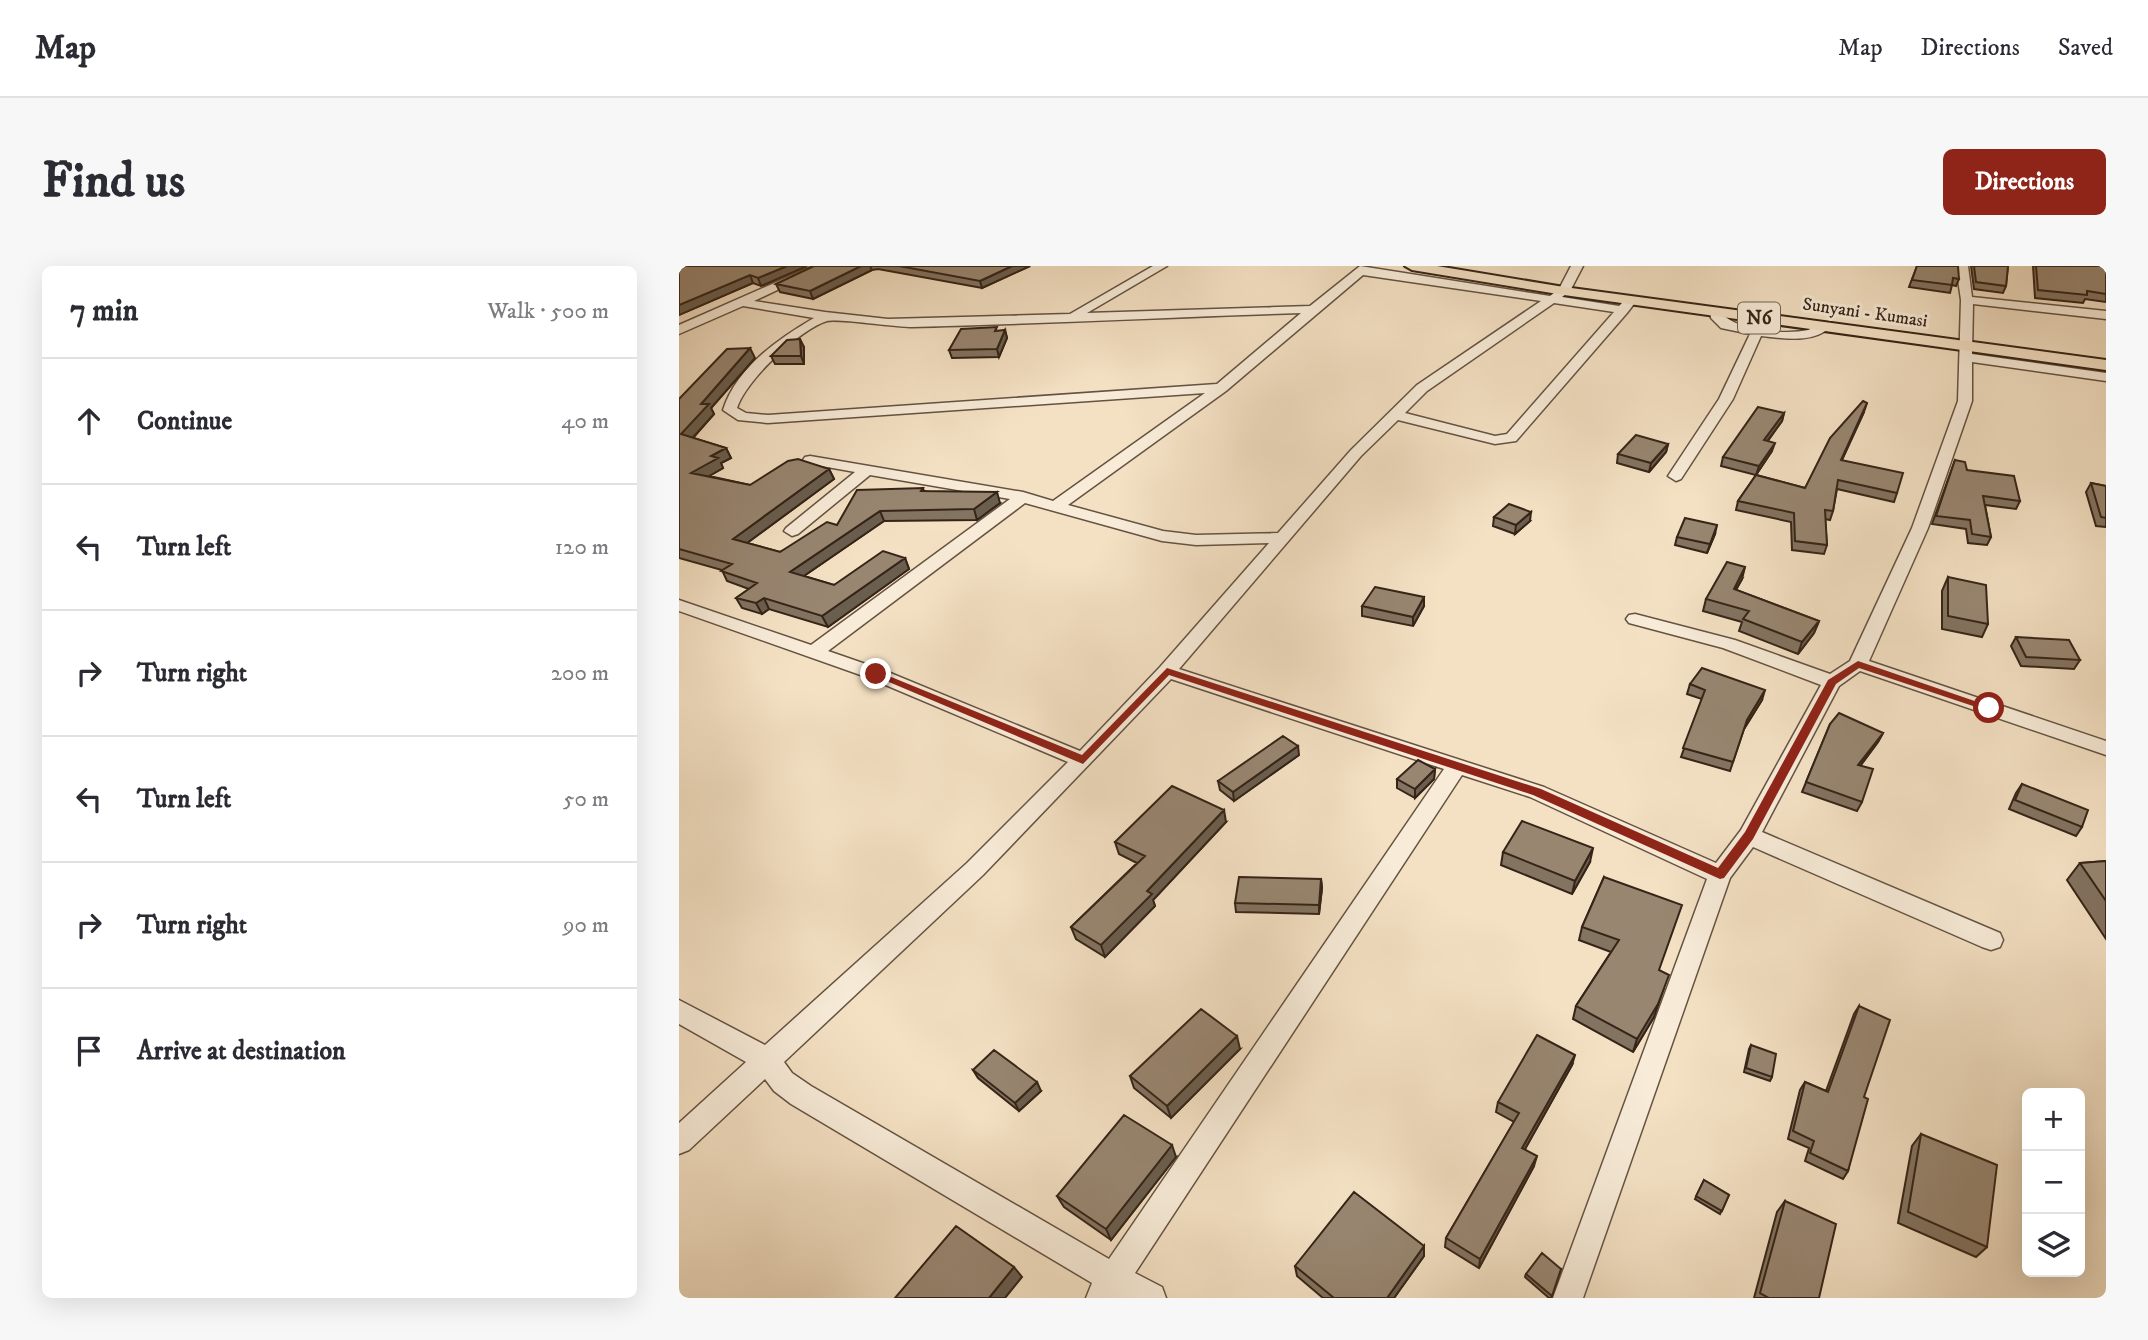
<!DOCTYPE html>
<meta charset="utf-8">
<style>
:root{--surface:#fff;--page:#f7f7f7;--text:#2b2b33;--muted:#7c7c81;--line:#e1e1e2;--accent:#8f2418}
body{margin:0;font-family:"IM FELL DW Pica",serif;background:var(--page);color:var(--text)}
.controls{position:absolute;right:21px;bottom:21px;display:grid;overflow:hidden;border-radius:10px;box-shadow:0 7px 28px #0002}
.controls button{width:63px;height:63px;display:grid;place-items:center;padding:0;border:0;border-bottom:2px solid var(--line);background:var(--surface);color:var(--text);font:35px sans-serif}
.stop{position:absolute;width:21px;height:21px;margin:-16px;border:5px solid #8f2418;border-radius:50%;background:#fff}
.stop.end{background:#8f2418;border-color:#fff;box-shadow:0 2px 7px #0008}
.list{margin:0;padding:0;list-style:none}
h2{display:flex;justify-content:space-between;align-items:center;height:91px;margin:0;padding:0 28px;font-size:30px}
h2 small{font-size:23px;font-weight:400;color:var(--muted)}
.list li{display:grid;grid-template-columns:46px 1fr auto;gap:21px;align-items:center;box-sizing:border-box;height:126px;padding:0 28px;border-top:2px solid var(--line)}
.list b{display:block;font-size:26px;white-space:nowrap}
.list em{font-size:23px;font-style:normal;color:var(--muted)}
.icon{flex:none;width:38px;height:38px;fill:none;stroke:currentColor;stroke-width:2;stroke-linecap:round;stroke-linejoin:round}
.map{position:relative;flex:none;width:1427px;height:1032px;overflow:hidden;border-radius:10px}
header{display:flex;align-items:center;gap:42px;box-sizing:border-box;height:98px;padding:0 35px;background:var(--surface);border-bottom:2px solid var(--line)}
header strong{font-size:33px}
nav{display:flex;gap:38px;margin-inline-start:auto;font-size:24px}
.intro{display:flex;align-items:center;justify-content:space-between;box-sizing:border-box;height:168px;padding:0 42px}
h1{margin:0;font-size:49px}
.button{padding:18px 32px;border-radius:10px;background:var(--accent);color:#fff;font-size:24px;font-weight:700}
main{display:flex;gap:42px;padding:0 42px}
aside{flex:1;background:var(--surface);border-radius:10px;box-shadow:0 7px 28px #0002}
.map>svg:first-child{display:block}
</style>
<header>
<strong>Map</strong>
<nav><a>Map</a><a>Directions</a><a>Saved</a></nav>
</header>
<div class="intro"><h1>Find us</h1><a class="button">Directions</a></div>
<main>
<aside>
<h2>7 min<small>Walk · 500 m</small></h2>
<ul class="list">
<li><svg class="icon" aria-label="ahead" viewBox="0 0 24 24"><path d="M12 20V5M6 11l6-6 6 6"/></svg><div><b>Continue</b></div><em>40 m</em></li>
<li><svg class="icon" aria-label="left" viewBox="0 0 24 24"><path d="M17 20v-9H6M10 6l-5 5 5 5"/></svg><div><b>Turn left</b></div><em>120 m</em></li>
<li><svg class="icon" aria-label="right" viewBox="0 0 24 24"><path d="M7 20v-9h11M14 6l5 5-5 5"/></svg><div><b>Turn right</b></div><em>200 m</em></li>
<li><svg class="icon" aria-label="left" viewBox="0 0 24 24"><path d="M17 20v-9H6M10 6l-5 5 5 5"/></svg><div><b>Turn left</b></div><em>50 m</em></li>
<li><svg class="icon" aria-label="right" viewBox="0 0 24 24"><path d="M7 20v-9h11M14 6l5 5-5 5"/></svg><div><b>Turn right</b></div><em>90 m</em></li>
<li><svg class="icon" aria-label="arrive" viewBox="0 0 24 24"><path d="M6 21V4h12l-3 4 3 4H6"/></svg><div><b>Arrive at destination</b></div></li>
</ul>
</aside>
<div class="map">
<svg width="1427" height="1032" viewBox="0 0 1427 1032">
<rect width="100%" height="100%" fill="#f4e1c4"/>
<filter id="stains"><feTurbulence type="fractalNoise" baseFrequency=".00286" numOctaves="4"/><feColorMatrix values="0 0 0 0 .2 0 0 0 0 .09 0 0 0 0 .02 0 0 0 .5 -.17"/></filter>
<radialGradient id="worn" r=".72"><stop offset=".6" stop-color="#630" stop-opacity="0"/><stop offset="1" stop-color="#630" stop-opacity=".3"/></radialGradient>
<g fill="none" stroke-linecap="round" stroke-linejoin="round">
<defs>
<path id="minor" d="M134,0H149L75,35L146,46L209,53L391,48L474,0H488L408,47L631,40L681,0L871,30L880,23L892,0H904L891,25L883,31L940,40L948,32H956L958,34L948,47L837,175L816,178L719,154L682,190L500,403L865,521L1037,597L1062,564L1142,419L1044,382L950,357L947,353L950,349L956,348L1056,374L1151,408L1171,395L1233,262L1279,135L1282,34L1277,0H1289L1293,31L1427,45V53L1294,38L1293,88L1427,107V115L1293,96V135L1249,262L1190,395L1427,475V489L1181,405L1160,420L1083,566L1321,667L1324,674L1321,681L1312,684L1303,681L1074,581L1051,612L904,1032H874L1028,613L851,531L783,509L456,1007L483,1021L487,1032H407L413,1017L112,838L95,825L86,813L10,884L0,888V857L67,796L0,758V734L86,779L288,597L389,496L190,412L0,345V334L132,379L331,233L191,209L119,268L113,270L105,265L107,262L176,206L126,197L124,194L126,191L131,190L344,226L374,235L526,127L89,157L59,154L44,144C57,102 99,73 135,52L64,40L0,68V59ZM684,9L862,35L738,119L672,184L599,267L517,269L484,265L389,239L547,125ZM875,37L935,46L828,168L816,170L726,147L748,125ZM622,47L538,118L89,149L67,147L58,142C66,115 121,63 148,55C157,52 216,61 233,61C362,58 492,51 622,47ZM346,237L483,275L517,279L590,277L481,401L401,485L204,404L149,385ZM492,413L765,503L430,993L132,820L113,807L105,796L304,609Z
M1031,43H1039C1052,65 1106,69 1129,64C1135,62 1140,59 1145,57L1151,61C1134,78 1104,72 1082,70L1054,133L1002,213L997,215L989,210L1040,133L1071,68L1042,62L1032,52Z"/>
<path id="major" d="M726,0H758L885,21L1427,94V104L885,29L733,4Z"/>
</defs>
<!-- minor casing -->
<use href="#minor" stroke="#655342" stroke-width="3"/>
<!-- major casing -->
<use href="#major" stroke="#352417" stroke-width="4"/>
<!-- minor -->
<use href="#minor" fill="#f8ecd9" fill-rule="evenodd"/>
<!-- major -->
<use href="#major" fill="#f4e1c4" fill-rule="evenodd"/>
</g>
<!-- wall -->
<path fill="#837361" stroke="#352417" stroke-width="2" d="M0,0H128L82,20L74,17L0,49Z
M135,0H351L303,22L199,3L193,4L134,33L101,26L97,18Z
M1238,0L1280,13L1277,20L1273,19L1271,27L1230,21Z
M1292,0H1329L1327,20L1324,27L1295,23Z
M1354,0H1422L1427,1V36L1406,33L1404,37L1356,32Z
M326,64L328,72L320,91L273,92L270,84Z
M125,81V98H96L92,90Z
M76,92L32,142L35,148L14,172L47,182L52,192L42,197L44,202L30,210L71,219L150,203L155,213L68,277L101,286L158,259L244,222L245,225L321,237L298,254L205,255L125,310L155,319L226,292L230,303L149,361L90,343L83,348L63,342L57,332L70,323L48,315L43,304L0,292V133Z
M1185,146L1163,194L1218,227L1215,236L1158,223L1154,245L1151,254L1146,253L1148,279L1145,288L1113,284L1112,256L1057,244L1059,235L1077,209L1042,200L1044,191L1105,147L1103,155L1089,175L1093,185L1077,209L1126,222Z
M989,178L987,186L970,206L938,197L939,188Z
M1276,194L1288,204L1341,235L1337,243L1306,239L1312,271L1308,279L1289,277L1287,263L1253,258Z
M1412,217L1427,220V261L1417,260L1407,226Z
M815,251L851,255L836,268L814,260Z
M1036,268L1028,287L996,279L998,271Z
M1269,311L1309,358L1303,371L1263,363V325Z
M1063,313L1057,324L1140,355L1135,367L1119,388L1060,365L1063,356L1024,345L1027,333Z
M745,331V340L734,360L683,350V340Z
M1337,371L1401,394L1395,403L1342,400L1332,380Z
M1011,418L1083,434L1065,463L1051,505L1002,491L1023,433L1008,428Z
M1151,458L1204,467L1199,476L1182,499L1183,536L1178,545L1123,526Z
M620,489L555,535L541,524L539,515Z
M756,503L755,513L736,532L718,522V513Z
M1343,518L1403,561L1397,570L1330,543L1337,527Z
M547,556L474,634L476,640L426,691L397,673L392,661L458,597L440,588L436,576Z
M824,586L911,596L893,628L822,599Z
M1427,595V673L1388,614L1401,597Z
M925,611L980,704L975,751L954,786L894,753L897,740L932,686L900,674L903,661Z
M642,613L643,622L640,648L557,646L556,637Z
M1180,740L1185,831L1169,905L1164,913L1126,895L1130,882L1109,873L1121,824L1126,816L1147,825L1175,748Z
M1072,779L1093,811L1091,815L1065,806L1070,783Z
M561,783L492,852L455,822L451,810Z
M893,799L846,883L855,900L800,1002L766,981L767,972L835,856L817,846L819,836Z
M294,804L362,825L340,845L299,812Z
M1242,868L1308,981L1297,991L1219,957L1233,880Z
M497,891L432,974L385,941L378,930Z
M1025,914L1050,929L1041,948L1016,933Z
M1106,935L1140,1032H1075L1098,946Z
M745,980V990L715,1032H644L618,1010L616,1000Z
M882,1003L872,1032H870L846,1011L847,1008Z"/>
<!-- shaded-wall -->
<path fill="#6a5e4f" stroke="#352417" stroke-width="2" d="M108,0H128L82,20L79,12Z
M182,0H191L193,4L134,33L131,25Z
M333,0H351L303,22L301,15Z
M71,9L74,17L0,49V39Z
M326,64L328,72L320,91L318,83Z
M121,73L125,81V98L122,90Z
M71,82L76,92L32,142L35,148L8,178L2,168L22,138Z
M1188,137L1185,146L1159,202L1162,194Z
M1105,147L1103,155L1083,182L1085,174Z
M1096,177L1093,185L1077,209L1080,200Z
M989,178L987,186L970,206L972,197Z
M47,182L52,192L42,197L44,202L18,217L12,207L32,190Z
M150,203L155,213L60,283L54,273Z
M318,226L321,237L298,254L295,243Z
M201,245L205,255L116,316L111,306Z
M852,246L851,255L836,268L837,259Z
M1038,259L1036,268L1028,287L1031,278Z
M226,292L230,303L149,361L143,350Z
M1066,301L1063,313L1051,334L1055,323Z
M745,331V340L734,360V351Z
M85,332L90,343L83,348L77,337Z
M1140,355L1135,367L1119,388L1123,376Z
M1086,424L1083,434L1065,463L1068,454Z
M1204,467L1199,476L1175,508L1179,499Z
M619,480L620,489L555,535L554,526Z
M756,503L755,513L736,532V523Z
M545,544L547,556L474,634L476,640L426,691L422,679L468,625Z
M914,582L911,596L893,628L896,615Z
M642,613L643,622L640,648V639Z
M985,722L975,751L954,786L958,773Z
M558,770L561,783L492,852L488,840Z
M896,789L893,799L841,892L843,882Z
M358,816L362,825L340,845L336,837Z
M493,879L497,891L432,974L427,963Z
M858,890L855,900L800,1002L801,993Z
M745,980V990L715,1032H708Z
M335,1001L343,1011L326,1032H310Z"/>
<!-- building -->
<path fill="#988671" stroke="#352417" stroke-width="2" d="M0,0H108L79,12L71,9L0,39Z
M135,0H182L131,25L97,18Z
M220,0H333L301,15Z
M1238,0H1279L1280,13L1274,12L1273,19L1233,14Z
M1295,0H1329L1327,20L1297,16Z
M1357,0H1422L1427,1V28L1408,25V29L1359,24Z
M318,61L316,65L326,64L318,83L270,84L282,63Z
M121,73L122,90H92L108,74Z
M71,82L22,138H30L2,168L47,182L32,190L39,192L12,207L71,219L109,195L119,193L150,203L54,273L101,286L148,256L158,259L178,224L244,222L242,225L318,226L295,243L201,245L111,306L155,319L204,285L226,292L143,350L85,332L77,337L57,332L78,317L42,305L53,298L0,283V133L48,83Z
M1184,135L1188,137L1162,194L1224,207L1218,227L1159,214L1154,245L1146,244L1148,279L1116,275L1115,247L1059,235L1077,209L1126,222L1151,172Z
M1079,141L1105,147L1085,174L1096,177L1080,200L1044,191Z
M957,169L989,178L972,197L939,188Z
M1276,194L1286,196L1288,204L1335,210L1341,235L1304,230L1312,271L1293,268L1291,254L1257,250Z
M1412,217L1427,220V252L1422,251Z
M830,238L852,246L837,259L815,251Z
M1006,252L1038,259L1031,278L998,271Z
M1048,296L1066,301L1055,323L1140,355L1123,376L1064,353L1070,345L1027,333Z
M1269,311L1307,319L1309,358L1269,350Z
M696,321L745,331L734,351L683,340Z
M1337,371L1390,374L1401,394L1347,391Z
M1023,402L1086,424L1068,454L1054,496L1004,482L1026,424L1011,418Z
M1160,447L1204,467L1179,499L1194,503L1183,536L1127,516L1151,458Z
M604,470L619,480L554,526L539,515Z
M739,494L756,503L736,523L718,513Z
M1343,518L1409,544L1403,561L1336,534Z
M493,520L545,544L468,625L473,628L422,679L392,661L466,590L436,576Z
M843,555L914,582L896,615L824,586Z
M1427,595V635L1401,597Z
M560,611L642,613L640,639L556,637Z
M925,611L1003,639L980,704L990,709L979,738L958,773L897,740L940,674L903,661Z
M1180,740L1211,754L1185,831L1189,833L1169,905L1131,887L1135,875L1114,865L1126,816L1149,826Z
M522,743L558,770L488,840L451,810Z
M858,769L896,789L843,882L858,890L801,993L767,972L840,847L819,836Z
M1072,779L1097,788L1093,811L1067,802Z
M315,784L358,816L336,837L294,804Z
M445,849L493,879L427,963L378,930Z
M1242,868L1318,899L1308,981L1229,946Z
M1025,914L1050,929L1043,945L1017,930Z
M675,926L745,980L708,1032H655L616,1000Z
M1106,935L1157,958L1140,1032H1090L1081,1027Z
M277,960L335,1001L310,1032H216Z
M863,987L882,1003L873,1030L847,1008Z"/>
<!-- route -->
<path fill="#8f2418" d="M1179,395L1316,442L1306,444L1180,402L1157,418L1074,573L1045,612L1041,613L854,529L490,409L404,498L191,408L200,406L403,489L488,402L862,523L1039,602L1066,566L1149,414Z"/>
<g text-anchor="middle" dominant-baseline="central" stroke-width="6" stroke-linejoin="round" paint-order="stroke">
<!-- far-street labels -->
<g font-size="18" fill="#352417" stroke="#f8ecd9">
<text transform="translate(1186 47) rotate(8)">Sunyani - Kumasi</text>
</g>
<!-- shield labels -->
<rect fill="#f8ecd9" stroke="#706051" stroke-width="2" x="1059" y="36.5" width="42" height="31" rx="5"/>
<g font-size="19" font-weight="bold" fill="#352417">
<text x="1080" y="52">N6</text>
</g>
</g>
<rect width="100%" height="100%" filter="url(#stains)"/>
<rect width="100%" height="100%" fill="url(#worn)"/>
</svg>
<div class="controls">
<button>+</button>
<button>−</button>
<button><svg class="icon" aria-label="layers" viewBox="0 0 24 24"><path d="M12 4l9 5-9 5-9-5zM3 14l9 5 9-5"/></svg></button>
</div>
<div class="stop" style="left:1310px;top:442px"></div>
<div class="stop end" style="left:197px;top:408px"></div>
</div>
</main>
